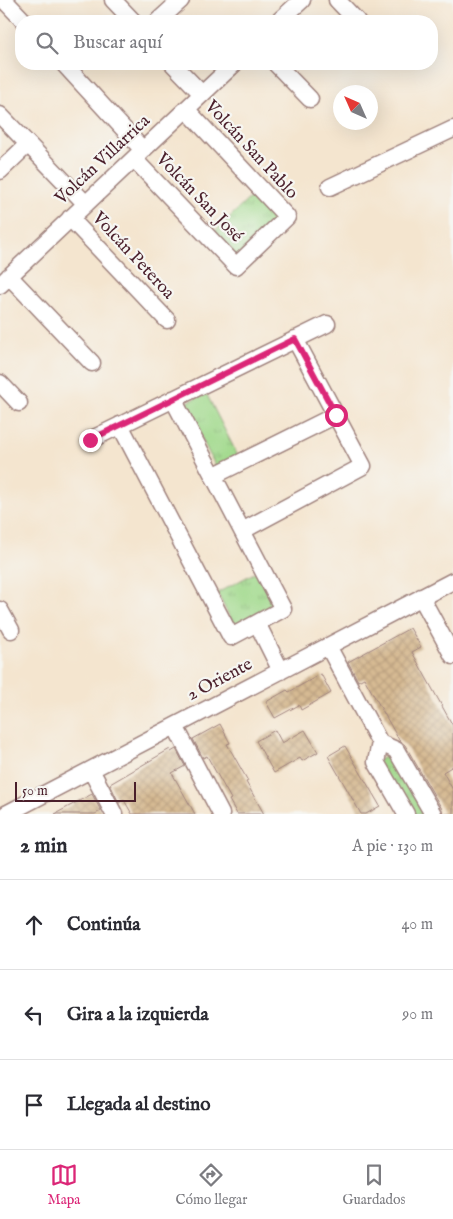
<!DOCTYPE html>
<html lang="es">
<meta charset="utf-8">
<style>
:root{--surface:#fff;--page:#f7f7f7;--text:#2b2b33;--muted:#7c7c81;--line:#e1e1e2;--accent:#db2777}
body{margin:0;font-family:"IM FELL English",serif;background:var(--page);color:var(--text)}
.compass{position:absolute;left:333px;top:85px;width:45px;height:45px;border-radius:50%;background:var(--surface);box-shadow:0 5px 20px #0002;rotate:315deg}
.scale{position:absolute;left:15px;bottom:12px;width:121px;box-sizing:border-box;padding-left:5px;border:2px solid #4a1f2b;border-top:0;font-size:14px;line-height:18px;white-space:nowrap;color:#4a1f2b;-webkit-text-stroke:4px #f6f6f2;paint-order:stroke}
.stop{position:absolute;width:15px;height:15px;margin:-11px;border:4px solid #db2777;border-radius:50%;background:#fff}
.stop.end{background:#db2777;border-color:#fff;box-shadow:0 1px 5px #0008}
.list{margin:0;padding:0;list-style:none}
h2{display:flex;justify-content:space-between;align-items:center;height:65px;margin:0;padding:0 20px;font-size:21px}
h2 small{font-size:16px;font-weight:400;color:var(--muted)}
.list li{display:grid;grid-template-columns:32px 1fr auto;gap:15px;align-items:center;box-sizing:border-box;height:90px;padding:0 20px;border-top:1px solid var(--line)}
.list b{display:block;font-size:19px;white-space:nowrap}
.list em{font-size:16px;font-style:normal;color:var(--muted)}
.icon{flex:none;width:28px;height:28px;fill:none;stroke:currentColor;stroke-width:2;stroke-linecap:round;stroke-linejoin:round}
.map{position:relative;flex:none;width:453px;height:814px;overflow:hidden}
.search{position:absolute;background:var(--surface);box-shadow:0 5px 20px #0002;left:15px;right:15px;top:15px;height:55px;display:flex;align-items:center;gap:12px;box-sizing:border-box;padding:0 18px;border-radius:20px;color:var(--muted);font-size:19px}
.sheet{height:335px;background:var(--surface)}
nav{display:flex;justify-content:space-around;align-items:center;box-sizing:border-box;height:70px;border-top:1px solid var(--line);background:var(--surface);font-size:14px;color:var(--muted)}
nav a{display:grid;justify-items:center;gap:2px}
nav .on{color:var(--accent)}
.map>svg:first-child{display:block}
</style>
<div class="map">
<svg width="453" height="814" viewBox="0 0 453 814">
<defs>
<pattern id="grass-tufts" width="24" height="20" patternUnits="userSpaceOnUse" patternTransform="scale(1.25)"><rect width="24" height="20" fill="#a0d98b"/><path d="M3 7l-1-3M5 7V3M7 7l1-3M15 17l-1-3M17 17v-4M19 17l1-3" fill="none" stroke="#8bba78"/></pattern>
<pattern id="building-cross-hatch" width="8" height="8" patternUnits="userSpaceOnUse" patternTransform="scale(1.25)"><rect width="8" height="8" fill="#d6ba93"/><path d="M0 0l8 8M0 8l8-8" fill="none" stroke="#b99f7f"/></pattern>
</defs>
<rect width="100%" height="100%" fill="#f6f6f2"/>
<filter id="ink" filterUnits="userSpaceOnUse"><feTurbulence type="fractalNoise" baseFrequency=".02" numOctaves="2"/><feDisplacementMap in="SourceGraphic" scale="10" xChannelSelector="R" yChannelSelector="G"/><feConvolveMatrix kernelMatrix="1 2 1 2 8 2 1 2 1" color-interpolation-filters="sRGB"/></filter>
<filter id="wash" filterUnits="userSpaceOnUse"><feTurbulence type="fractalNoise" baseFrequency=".0096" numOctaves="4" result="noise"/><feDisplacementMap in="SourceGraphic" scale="20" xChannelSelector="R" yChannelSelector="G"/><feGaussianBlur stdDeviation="1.12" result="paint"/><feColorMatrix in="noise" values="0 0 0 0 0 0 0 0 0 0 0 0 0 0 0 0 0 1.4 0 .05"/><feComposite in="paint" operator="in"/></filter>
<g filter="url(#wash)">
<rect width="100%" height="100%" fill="#f4e5cf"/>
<!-- grass -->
<path fill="url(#grass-tufts)" stroke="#757c5b" d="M257,191L281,217L237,259L212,234Z
M206,393L239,458L217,469L184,404Z
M258,571L276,605L235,627L217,593Z
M396,750L433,814H406L376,762Z"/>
<g id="blocks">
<!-- building -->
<path fill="url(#building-cross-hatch)" d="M410,628L421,647L412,652L453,726V766L443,772L453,790V814H443L442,809L405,745L399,740L364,678L358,681L348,662Z
M321,674L331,693L301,710L299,705L275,718L266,702L287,690L289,692Z
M220,724L230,743L227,744L248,781L246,782L264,814H237L229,800L231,799L207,756L203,758L193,739Z
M275,730L282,743L305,730L318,752L302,761L300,758L274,773L256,741Z
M345,746L380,806L366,814H361L328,756Z
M170,749L171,752L176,749L185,766L172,773L195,814H132L124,800L119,803L110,784Z
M92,794L101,811L95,814H55Z"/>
</g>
</g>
<g filter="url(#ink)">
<use href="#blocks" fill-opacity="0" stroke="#9f827d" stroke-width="1"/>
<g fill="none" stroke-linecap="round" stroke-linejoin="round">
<defs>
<path id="minor" d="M4,0L24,21
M113,0L133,21
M337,0L357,21
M158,21L181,0
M279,21L302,0
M64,64L143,150
M173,64L202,94
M276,64L310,99
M0,115L86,204
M134,159L236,266L287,217L186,109
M0,171L28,144
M330,187L453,129
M70,218L167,320
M9,276L92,363
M0,285L234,64
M0,383L19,403
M120,425L231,637L283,609L173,399
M90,440L327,324
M213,476L336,415
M242,531L363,466L295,339
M421,597L453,656
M0,610L11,630
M257,623L281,671
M328,646L380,743
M175,726L221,814
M91,770L114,814
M6,814L453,581
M406,814L376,762L380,743L396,750L433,814"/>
</defs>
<!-- minor casing -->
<use href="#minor" stroke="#9f827d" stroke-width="19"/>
<!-- minor -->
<use href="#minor" stroke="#fff" stroke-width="16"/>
</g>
</g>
<g fill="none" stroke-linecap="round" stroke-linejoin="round" filter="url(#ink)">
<!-- route -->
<path stroke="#db2777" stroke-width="6" d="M90,440L295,339L336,415"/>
</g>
<g text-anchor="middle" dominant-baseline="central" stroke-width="4.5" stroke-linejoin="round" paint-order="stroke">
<!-- street labels -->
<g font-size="18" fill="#4a1f2b" stroke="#f6f6f2">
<text transform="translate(251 150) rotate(47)">Volcán San Pablo</text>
<text transform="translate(103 160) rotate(-43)">Volcán Villarrica</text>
<text transform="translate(199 198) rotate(46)">Volcán San José</text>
<text transform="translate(133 256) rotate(47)">Volcán Peteroa</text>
<text transform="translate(220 680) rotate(-28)">2 Oriente</text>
</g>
</g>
</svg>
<svg class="compass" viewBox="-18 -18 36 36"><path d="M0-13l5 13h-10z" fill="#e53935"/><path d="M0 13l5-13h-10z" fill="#7c7c81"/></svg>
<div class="scale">50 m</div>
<div class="stop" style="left:336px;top:415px"></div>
<div class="stop end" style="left:90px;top:440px"></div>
<div class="search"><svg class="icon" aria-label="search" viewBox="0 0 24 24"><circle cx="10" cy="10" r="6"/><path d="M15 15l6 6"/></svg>Buscar aquí</div>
</div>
<section class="sheet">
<h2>2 min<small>A pie · 130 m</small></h2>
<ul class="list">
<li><svg class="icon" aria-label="ahead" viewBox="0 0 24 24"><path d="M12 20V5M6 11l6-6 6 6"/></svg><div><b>Continúa</b></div><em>40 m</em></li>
<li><svg class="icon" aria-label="left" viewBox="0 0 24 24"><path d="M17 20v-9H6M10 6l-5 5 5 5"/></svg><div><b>Gira a la izquierda</b></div><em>90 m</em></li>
<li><svg class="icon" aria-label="arrive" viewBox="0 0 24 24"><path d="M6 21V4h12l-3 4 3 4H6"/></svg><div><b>Llegada al destino</b></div></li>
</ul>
</section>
<nav>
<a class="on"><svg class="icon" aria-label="map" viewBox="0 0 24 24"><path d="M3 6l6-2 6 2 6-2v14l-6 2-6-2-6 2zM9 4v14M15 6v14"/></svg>Mapa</a>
<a><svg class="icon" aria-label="directions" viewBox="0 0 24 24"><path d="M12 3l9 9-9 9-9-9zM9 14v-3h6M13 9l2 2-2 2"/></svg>Cómo llegar</a>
<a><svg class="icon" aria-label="saved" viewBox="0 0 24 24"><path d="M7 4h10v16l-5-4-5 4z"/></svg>Guardados</a>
</nav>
